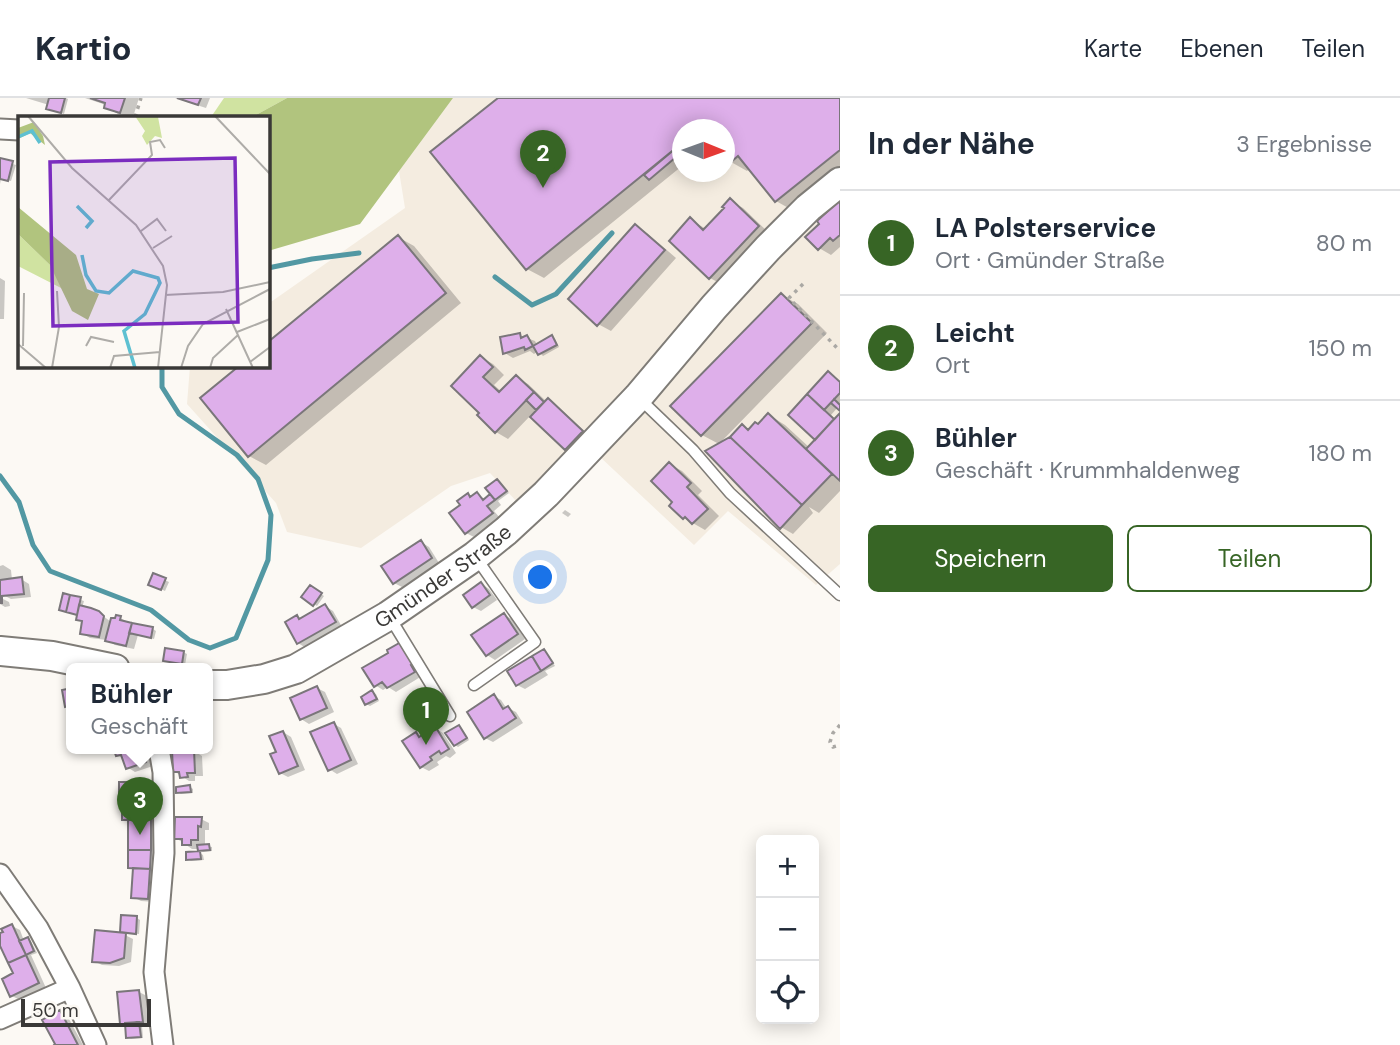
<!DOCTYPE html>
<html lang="de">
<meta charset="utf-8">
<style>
:root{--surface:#fff;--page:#f6f6f7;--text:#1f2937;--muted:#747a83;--line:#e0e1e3;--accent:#376525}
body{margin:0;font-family:"DM Sans",sans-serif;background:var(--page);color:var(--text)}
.controls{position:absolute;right:21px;bottom:21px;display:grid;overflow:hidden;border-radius:10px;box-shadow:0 4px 18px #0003}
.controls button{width:63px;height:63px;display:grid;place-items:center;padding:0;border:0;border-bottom:2px solid var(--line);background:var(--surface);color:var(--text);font:35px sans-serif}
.compass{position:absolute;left:672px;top:21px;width:63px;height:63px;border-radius:50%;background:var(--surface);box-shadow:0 4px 18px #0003;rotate:91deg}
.scale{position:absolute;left:21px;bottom:18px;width:130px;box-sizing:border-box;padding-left:7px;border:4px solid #3a3937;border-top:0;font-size:19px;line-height:24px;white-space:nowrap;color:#3a3937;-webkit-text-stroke:5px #fcf9f4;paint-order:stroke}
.you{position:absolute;left:541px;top:480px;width:24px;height:24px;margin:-18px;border:5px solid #fff;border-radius:50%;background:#1a73e8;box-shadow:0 0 0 10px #1a73e833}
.badge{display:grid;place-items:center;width:46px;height:46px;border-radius:50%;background:var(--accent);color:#fff;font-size:23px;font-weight:700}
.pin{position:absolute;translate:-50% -58px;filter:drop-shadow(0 2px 4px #0008)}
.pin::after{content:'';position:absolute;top:37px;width:24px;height:21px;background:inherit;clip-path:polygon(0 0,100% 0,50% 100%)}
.popup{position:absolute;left:66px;top:565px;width:147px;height:91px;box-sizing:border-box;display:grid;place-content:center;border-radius:10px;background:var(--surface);filter:drop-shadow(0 2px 5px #0005);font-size:23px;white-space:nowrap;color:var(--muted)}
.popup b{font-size:26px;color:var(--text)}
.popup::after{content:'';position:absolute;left:50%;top:100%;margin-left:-14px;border:14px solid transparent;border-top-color:var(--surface)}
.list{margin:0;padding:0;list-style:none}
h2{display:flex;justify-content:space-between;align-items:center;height:91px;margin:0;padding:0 28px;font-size:30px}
h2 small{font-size:23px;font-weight:400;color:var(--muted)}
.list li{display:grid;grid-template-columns:46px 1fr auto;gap:21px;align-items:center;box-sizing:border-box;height:105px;padding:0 28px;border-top:2px solid var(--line)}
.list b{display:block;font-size:26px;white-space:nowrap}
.list p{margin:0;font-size:23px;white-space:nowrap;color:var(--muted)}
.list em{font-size:23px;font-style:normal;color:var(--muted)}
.actions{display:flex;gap:14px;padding:21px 28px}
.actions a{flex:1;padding:16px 0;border:2px solid var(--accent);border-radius:10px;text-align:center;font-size:24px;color:var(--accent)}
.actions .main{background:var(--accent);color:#fff}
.icon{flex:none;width:38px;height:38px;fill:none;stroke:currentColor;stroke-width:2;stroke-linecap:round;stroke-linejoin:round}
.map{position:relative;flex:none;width:840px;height:947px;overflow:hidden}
header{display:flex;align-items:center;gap:42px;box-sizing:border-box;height:98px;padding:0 35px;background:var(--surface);border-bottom:2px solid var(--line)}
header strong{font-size:33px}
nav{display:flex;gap:38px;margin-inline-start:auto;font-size:24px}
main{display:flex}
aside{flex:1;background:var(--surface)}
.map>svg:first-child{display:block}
</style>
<header>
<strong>Kartio</strong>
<nav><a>Karte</a><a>Ebenen</a><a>Teilen</a></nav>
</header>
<main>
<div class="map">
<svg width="840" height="947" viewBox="0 0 840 947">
<rect width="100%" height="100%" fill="#fcf9f4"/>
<!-- built -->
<path fill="#f4ece0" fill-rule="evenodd" d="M453,0H840V466L816,487L728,413L694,447L583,343L517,404L490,375L451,388L361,450L287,434L276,405L187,306L190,268H268V206L405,110L399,73ZM682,32H724V74H682Z"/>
<!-- green -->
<path fill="#d0e3a1" d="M224,0H287L252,19H211Z"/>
<!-- forest -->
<path fill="#b1c47e" d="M287,0H453L360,126L268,153V19H252Z"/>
<!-- shadow -->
<path fill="#0003" d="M26,0H66L68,1L64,16L52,12L49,7Z
M85,0H139L133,19L118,16L106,9V7Z
M175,0H210L206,10Z
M500,0H840V74L792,112L776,103L750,70L747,73L731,64L724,32H682V68L544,180L527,171L433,54Z
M0,62L16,67L11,83L1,81L0,86Z
M730,103L743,110L770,136L723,187L710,180L671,143L691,122L706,131Z
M840,105V149L831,157L819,150Z
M635,128L647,135L676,160L611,233L598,226Z
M398,139L414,148L461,205L266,367L249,358L202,301L242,268H268V247Z
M0,180L5,183L4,221H0Z
M781,197L798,206L827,235L719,346L702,337Z
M519,237L535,243L537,247L552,239L555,241L559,249L543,258L538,253L534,256L530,253L513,260L505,255Z
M481,259L493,266L504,277L494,287L502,294L516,279L528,286L547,304L548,302L556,307L590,338L574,355L566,350L531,317L508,341L496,334L479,317Z
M829,275L840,283V311L838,309L831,317L836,322L840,318V393L819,415L809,409L813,415L793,436L781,429L730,341L742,328L749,332L759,328L769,317L785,327L810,350L818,341Z
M669,366L682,373L702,393L698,397L719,418L705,432L684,420L675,404Z
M497,383L509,395L498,403L501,407L494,413L500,420L474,439L466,435L462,407L468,397L472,400L477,396L485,401L493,397Z
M565,412L571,416L568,419L562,415Z
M421,444L429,449L439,465L402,489L394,485Z
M3,467L11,472L12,482L21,481L29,486L31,499L11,501L1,496V500L9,504L10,508L5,509L0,506V468Z
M154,477L169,484L165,493L151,486Z
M482,486L489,491L497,502L481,513L473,509Z
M310,489L324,498L317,508L303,499Z
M64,497L84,503L82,510L98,514L111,524L120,520L128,524V525L153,531L156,533L154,541L138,537L134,551L115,547L107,542L90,540L82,535L84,524L78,521L79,517Z
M325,508L333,513L342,529L306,550L298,545L297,519L301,522Z
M504,517L512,521L525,541L495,562L487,557Z
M401,546L422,578L396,594L388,589L383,592L375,587L390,556Z
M544,553L547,555L555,568L545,573L548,577L525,591L517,587Z
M183,554L187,556L185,567L165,562Z
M317,590L325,594L334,614L309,626L301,621Z
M372,594L376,596L379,603L370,608L366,606Z
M494,598L501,602L507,611L508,610L516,614L523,625L493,644L485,640Z
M334,626L341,630L358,666L337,676L329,671Z
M459,629L462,631L469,642L458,649L455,647Z
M435,630L443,635L456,655L450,660L446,658L437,664L439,667L429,673L421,669L416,636L421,639Z
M283,634L291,639L305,672L288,679L280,675L278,655Z
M121,651H148L153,668L135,674L127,669L125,661L118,657L116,653Z
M194,653L202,658L203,678H195V683H189L174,673Z
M151,685L159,690V710H146L154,715V725L158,727L155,804L141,803L133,799L134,772L130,769V723L124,721L141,713L128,706V702L121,698Z
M190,689L193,691V695L181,696L178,694Z
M201,721L209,725V732H205V748L212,749V753L203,754L199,751H192L176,740Z
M200,755L203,757L204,762L191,763L188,761Z
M137,820L140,822L139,836L125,835L122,833Z
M12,828L20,832L24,843L28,841L31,843L37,855L31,857L46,890L20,902L12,898L15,876L4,852L0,850V837Z
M125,837L133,841L131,864L119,868L102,867L94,863Z
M139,894L147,898L150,927L142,928L143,940L131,941L128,939L127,928L122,925Z
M60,914L68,919L83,947H57Z"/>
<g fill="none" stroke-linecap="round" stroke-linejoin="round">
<!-- stream -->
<path stroke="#5298a3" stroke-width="5" d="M268,170L312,161L359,155
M495,179L532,207L556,196L612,135
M0,378L19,404L33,447L50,473L151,512L189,542L210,550L236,540L268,462L271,417L258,381L237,357L179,316L162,289V268"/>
</g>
<!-- building -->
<path fill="#deafea" stroke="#7a767a" stroke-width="2" d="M49,0H65L61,15L46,11Z
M90,0H125L120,15L104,10L105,5Z
M177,0H201L198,7Z
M498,0H840V52L775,104L738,58L730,65L724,59V32H703L701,30L700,32H682V45L526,172L430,54Z
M682,45V54L649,82L644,77Z
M0,60L13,63L8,83L0,81Z
M730,100L759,128L709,181L669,143L690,119L703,132L724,110L722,109Z
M840,102V137L833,143L830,140L818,152L805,139L819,126L817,123Z
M635,126L665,152L597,228L568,201Z
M398,137L446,195L248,359L200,300L239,268H268V244Z
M781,195L812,225L701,338L670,308Z
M520,235L521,240L527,237L533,248L525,252L524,249L503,256L500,239Z
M552,237L557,247L538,257L533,248Z
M480,257L493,269L483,279L499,294L516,277L534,294L495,335L477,317L479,315L451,288Z
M828,273L840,284V295L824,312L807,296Z
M534,294L544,304L536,312L526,302Z
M807,296L834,321L815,342L788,317Z
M548,300L583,333L565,352L530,319Z
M834,301L840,307V313L831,305Z
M768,315L832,376L802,407L730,339L742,326L748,332L755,324L758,326Z
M840,315V383L806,351Z
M730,339L802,407L780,431L705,353Z
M669,364L691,385L687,389L708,411L692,426L685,419L683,421L669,408L672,404L651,383Z
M497,381L507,393L495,402L485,390Z
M477,394L483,402L490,396L495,402L487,408L493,415L465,436L449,415L460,407L457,403L468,395L470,399Z
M421,442L432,460L393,486L381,468Z
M153,475L166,480L161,492L148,487Z
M22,479L24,496L2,498V505H0V482Z
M481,484L490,497L472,510L463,497Z
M310,487L322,495L313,508L301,499Z
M63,495L70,497L66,514L59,512Z
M70,497L81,499L77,517L66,514Z
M325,506L336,524L297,546L285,524L297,517L299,521Z
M79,507L91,510L99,513L104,518L99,539L80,536L82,523L76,522Z
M504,515L518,536L486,558L471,537Z
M116,517L121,518L120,522L132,525L126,548L105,543L111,520H115Z
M132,525L153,529L151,540L129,535Z
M401,544L414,566L411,567L415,574L387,590L382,584L374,589L362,570L388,555L387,552Z
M165,550L184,553L182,566L163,563Z
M544,551L553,565L541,573L532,558Z
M532,558L541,573L516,588L507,573Z
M317,588L327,610L300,622L290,600Z
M72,590V607L65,609L62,592Z
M372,592L377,601L365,607L361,599Z
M494,596L503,611L508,608L516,620L484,641L467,614Z
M334,624L351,662L328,673L310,634Z
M459,627L467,640L454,648L445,635Z
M435,628L449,651L441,656L439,653L430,659L432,662L420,670L402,643L416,634L419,639Z
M283,633L298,668L279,676L270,656L276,654L269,638Z
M142,651L146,664L126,671L121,657L116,658L114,652Z
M194,651L195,675H187L188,679L180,680L179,674H173L172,652Z
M119,684H151V707H127V699H119Z
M190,687L191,694L176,695V689Z
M151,711V721L122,722V712Z
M175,719H202L201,729L198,728V742H191V747H182V741H174Z
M151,721V752H128V722Z
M209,746L210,752L198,753L197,747Z
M128,752H151L150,771L128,770Z
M200,753L201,761L186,762V754Z
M133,770L150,771L148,801L131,800Z
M121,817L137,818L136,836L120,834Z
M12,826L26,857L8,865L0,848V835L3,834L1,831Z
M95,832L126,835L124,860L110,865L92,864Z
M28,839L34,853L26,857L19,843Z
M26,857L39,885L10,899L2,881L13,875L8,865Z
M139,892L143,924L120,926L117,894Z
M60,912L78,947H54L55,946L42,922Z
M139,924L141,939L126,940L125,925Z"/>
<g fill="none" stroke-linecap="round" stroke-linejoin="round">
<defs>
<path id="lane" d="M641,302L693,352L730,395L840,497
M389,518L450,618
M474,587L535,544L477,461"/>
<path id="street" d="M0,31L19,32
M159,651L163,674L164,755L154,874L163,947
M0,776L38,830L70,890L96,947
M0,921L70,890"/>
<g id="secondary">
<path d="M0,553L52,558L115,571"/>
<path id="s1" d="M208,587H227L264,581L296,571L388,518L475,458L506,433L546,396L638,299L714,209L768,150L808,110L840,84"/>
</g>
</defs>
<!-- lane casing -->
<use href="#lane" stroke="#7f7c77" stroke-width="13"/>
<!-- street casing -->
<use href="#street" stroke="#7f7c77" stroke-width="23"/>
<!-- secondary casing -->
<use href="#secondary" stroke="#7f7c77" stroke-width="32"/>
<!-- path -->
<path stroke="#aaa8a4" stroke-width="3.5" stroke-dasharray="3.5 5" stroke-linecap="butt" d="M135,19L141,0
M803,186L789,200L840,253
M840,627L833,635L830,644L833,649L840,647"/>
<!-- lane -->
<use href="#lane" stroke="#fff" stroke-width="10"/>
<!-- street -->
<use href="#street" stroke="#fff" stroke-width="19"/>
<!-- secondary -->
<use href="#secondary" stroke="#fff" stroke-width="28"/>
</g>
<g text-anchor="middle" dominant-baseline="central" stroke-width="5" stroke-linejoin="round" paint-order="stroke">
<!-- street labels -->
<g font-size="21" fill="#3a3937" stroke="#fcf9f4">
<text stroke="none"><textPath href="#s1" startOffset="264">Gmünder Straße</textPath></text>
</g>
</g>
<!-- overview -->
<g transform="translate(18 18)">
<rect width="252" height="252" fill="#fcf9f4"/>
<path d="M117,0L140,1L144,22L137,20L129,29L124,20L127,15ZM0,118L32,149L45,173L0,150Z" fill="#d0e3a1"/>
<path d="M16,6L25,20L27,29L12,17L0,23V12ZM0,91L58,139L69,173L81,178L70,204L54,195L32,149L0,118Z" fill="#b1c47e"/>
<path fill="none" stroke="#5dc0d1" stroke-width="3.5" d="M0,21L14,15L22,27M59,90L74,105L68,112M64,139L68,159L78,175L91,177L115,155L140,162L142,167L127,198L106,215L117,252"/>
<path fill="none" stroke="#aeaca8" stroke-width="2" d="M10,0L54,52L118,109L145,150L149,169L140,252M197,0L252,58M91,84L134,39L132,26L142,24L147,32M123,115L139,103L148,115M135,132L154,120M147,179L205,176L252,166M208,193L235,252M219,216L252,203M0,228L28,252M5,230L6,177M68,230L73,221L96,226M232,246L252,231M34,252L41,211L39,175M92,252L96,240L142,236M163,252L170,230L185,208L252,173M192,252L195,242L220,219"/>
<path fill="#7b2cbf" fill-opacity="0.15" stroke="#7b2cbf" stroke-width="3.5" d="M217,42L220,206L35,210L32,46Z"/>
<rect width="252" height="252" fill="none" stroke="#3a3937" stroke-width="3.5"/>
</g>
</svg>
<div class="controls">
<button>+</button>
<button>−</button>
<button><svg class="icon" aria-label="locate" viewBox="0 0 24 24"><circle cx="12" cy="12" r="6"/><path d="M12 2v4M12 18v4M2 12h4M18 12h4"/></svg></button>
</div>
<svg class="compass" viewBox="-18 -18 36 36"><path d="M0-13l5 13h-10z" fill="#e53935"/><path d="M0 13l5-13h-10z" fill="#747a83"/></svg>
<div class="scale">50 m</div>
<div class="you"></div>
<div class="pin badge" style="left:426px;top:647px">1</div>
<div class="pin badge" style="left:543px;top:90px">2</div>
<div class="pin badge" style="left:140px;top:737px">3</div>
<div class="popup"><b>Bühler</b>Geschäft</div>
</div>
<aside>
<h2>In der Nähe<small>3 Ergebnisse</small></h2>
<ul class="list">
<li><span class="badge">1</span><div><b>LA Polsterservice</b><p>Ort · Gmünder Straße</p></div><em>80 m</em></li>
<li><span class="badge">2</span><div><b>Leicht</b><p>Ort</p></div><em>150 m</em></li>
<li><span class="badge">3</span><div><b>Bühler</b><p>Geschäft · Krummhaldenweg</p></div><em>180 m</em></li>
</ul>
<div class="actions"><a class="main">Speichern</a><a>Teilen</a></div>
</aside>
</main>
